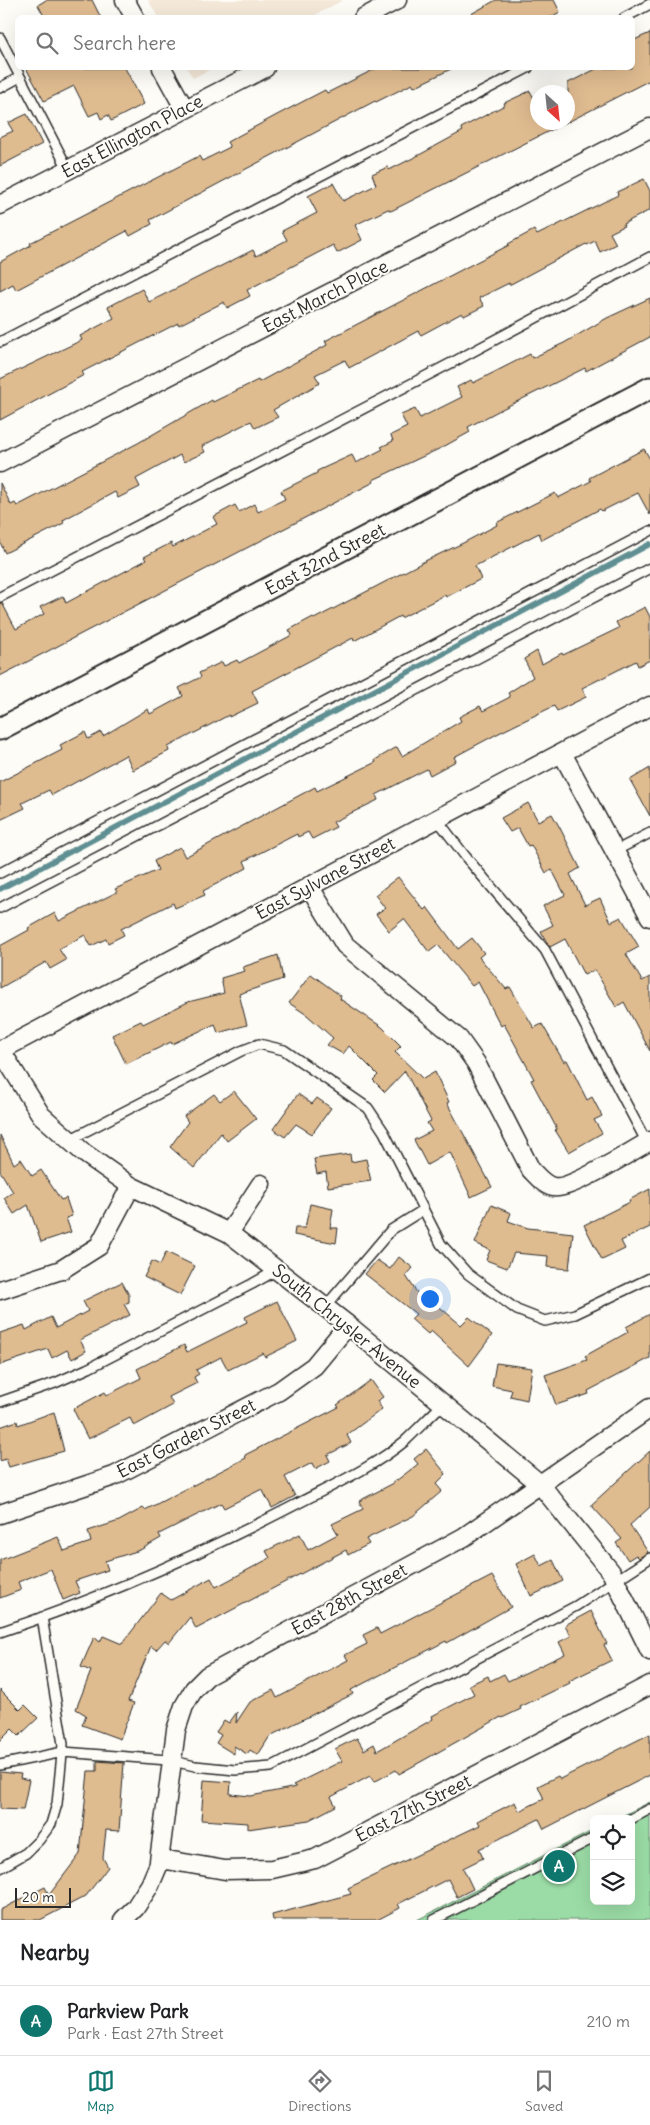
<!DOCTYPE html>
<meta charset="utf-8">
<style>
:root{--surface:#fff;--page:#f6f6f6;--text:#202124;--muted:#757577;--line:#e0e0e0;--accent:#0f766e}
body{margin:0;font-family:Delius,sans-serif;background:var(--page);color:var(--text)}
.controls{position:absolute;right:15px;bottom:15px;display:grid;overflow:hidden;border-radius:8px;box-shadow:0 5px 20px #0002}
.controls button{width:45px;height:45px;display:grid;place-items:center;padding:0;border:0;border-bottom:1px solid var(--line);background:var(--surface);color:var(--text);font:25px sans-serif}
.compass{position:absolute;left:530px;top:85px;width:45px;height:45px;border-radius:50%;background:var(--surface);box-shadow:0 5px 20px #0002;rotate:153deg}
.scale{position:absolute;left:15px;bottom:12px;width:56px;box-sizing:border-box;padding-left:5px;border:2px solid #2b2b2b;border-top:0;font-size:14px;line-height:18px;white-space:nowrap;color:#2b2b2b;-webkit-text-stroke:4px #fdfcf7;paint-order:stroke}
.you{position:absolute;left:429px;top:1298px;width:18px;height:18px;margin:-12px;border:4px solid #fff;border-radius:50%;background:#1a73e8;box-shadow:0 0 0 8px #1a73e833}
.badge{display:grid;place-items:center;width:32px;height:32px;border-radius:50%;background:var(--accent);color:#fff;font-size:16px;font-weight:700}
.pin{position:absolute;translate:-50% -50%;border:2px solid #fff;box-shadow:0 1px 5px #0006}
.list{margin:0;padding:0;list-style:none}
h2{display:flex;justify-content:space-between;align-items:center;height:65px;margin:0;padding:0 20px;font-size:21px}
h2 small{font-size:16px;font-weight:400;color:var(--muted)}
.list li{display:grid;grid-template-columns:32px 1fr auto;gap:15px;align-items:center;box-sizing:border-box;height:70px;padding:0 20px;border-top:1px solid var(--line)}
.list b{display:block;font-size:19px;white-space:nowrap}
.list p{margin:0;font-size:16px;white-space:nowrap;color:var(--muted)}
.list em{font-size:16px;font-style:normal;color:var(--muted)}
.icon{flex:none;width:28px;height:28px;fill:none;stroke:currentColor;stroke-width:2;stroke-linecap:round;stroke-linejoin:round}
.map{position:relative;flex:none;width:650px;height:1920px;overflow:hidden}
.search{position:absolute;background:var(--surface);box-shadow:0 5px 20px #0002;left:15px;right:15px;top:15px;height:55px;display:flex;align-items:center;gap:12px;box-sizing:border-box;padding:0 18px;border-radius:8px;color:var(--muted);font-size:19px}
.sheet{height:135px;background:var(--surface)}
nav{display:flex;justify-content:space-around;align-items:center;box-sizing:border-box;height:70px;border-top:1px solid var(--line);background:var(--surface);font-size:14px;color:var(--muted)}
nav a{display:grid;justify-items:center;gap:2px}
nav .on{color:var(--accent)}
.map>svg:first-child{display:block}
</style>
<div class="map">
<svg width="650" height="1920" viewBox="0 0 650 1920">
<rect width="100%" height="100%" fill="#fdfcf7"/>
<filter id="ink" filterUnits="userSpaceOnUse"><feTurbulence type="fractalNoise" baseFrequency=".02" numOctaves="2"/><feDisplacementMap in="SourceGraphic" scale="10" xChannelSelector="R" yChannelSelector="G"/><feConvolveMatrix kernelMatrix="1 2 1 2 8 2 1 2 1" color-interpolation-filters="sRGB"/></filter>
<g filter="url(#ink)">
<!-- built -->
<path fill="#f4e8d8" d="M148,0H343L310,18L158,17Z
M187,68H213L193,78Z"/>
<!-- green -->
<path fill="#9bdca6" stroke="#638468" d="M650,1802V1920H417L594,1830V1901H631V1819H616Z"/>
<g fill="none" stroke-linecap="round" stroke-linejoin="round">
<!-- stream -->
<path stroke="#5f8f92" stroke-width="5.5" d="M0,889L650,544"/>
</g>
<!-- building -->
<path fill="#dfbb90" stroke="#2b2b2b" d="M46,0H92L101,18H45L38,5Z
M496,0H554L560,12L549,18H464Z
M650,33V80L568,122V83L598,68H632V41Z
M26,68H125L144,104L111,121L108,115L101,119L98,112L89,116L74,86L44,101Z
M377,68H453L414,87L412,84L376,102L375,101L265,159L150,220L152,224L130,236L127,231L16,290L13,284L0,291V262L31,245L30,243L199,156L202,161L230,147L227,142L277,115L325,90L327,93Z
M530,91L538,106V122H567L391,211L388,209L355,225L362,240L337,253L333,245L247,290L250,296L227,308L224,302L179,325L178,323L82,372L84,375L0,420V379L82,340L80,336L114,318L108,307L142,289L149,302L253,250L256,256L287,240L282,231L317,213L308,196L333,183L343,201L376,185L372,174L388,167L389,170L421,154L463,131L461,128L505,105L504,103Z
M27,114L42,144L0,166V137L13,131L8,123Z
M644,179L650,191V210L623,224L624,226L610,233L616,244L600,252L595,241L587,245L586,244L509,285V283L479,298L484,306L464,316L462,313L421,335L418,331L349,368L345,360L315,375L320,383L273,410L278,417L255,428L251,421L202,446L205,452L184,462L180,455L136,479L140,487L118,498L115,492L63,520L64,523L5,553L0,542V483L11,505L15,503L17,506L138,443L212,400L213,402L258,380L259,382L327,345L325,341L509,245L508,244L534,230L537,235L618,195L617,192Z
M650,298V337L586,371L585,368L502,409L468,427L470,432L443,447L373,480L374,482L0,676V603H2L16,629L44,614L40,607L63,596L66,603L146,560L144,557L171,543L173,547L217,524L213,517L235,505L239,512L254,504L258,512L285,499L281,491L317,473V471L352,455L356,463L383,449L381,447L393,441L391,435L407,427L401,415L415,409L420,418L462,397L457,387L471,380L473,383L530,354L532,358L564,343L607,318Z
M644,449L650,459V515L638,493L602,511L600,509L542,540L539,533L475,566L481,579L446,597L445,595L401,618L400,616L354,641L353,638L252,691L258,703L229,717V715L168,747L169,751L133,770L126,755L52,795L49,790L22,803L25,808L0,820V782L62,750L60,745L85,732L88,739L101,732L103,736L148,709L150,714L183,696L179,688L201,677L199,673L222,662L224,666L237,660L239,663L292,635L289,630L313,617L314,619L427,560L463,543L497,525L496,523L555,493L558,498L591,481L589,478Z
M645,607L650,617V660L638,666L636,661L582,688L586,697L557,711L554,706L499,733L454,757L456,761L430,775L427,769L376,795L378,800L333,822L336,827L312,839L308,832L298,837L297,834L244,861L247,868L203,891L205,895L175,908L173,903L121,929L124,935L108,943L106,939L91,946L85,935L59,949L66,960L50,969L46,962L0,988V946L29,930L28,928L55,913L59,921L117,892L115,889L158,870L154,861L180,847L185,857L315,787L317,791L376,762L375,760L397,747L402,756L461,721L459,717L480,706L483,711L510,697L508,693L533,677L524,659L537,651L542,664L562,653L563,655L619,628L616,622Z
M650,768V816L630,780Z
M528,803L538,821L552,814L560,828L580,868L570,874L585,905L600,898L611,922L621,917L639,947L626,954L642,981L650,977V1051L624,1002L616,1007L595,970L584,975L565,939L550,947L547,943L541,931L553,925L543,906L565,895L552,870L546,873L531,845L528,846L518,828L510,832L501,818Z
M398,877L424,910L427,907L458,949L472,938L484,953L479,957L506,989L510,987L534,1028L542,1024L564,1062L567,1060L587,1100L592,1097L602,1116L594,1120L602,1133L569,1152L555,1130L557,1129L531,1080L534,1079L504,1024L501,1026L478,982L472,986L438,945L429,952L404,919L389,931L376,914L385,908L375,895Z
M278,955L283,979L239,994L247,1025L218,1033L215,1024L172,1044L171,1042L126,1064L112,1035L141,1021L143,1024L188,1002L224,993L221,978L245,971L243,967Z
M311,974L341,996L340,999L382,1027L401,1046L395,1052L423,1079L435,1072L449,1102L447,1103L492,1187L471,1197L450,1152L427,1165L414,1140L432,1131L427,1123L431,1121L405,1071L385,1092L373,1080L378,1075L349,1046L343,1054L327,1045L333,1038L307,1015L289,1003Z
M234,1091L256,1119L227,1141L221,1133L194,1168L170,1147L188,1122L184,1116L214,1094L220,1101Z
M298,1094L312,1104L317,1098L331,1108L312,1134L296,1124L285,1137L273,1129Z
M0,1135L14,1164L21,1159L32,1176L41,1170L61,1200L66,1198L72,1216L66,1218L71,1232L41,1242L28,1205L14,1214L4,1198L13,1192L0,1171Z
M350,1154L351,1162L366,1159L371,1181L328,1187L326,1172L317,1174L314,1159Z
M650,1189V1227L621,1241L625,1249L602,1260L584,1225L630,1202L629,1200Z
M310,1204L333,1209L330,1228H338L336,1243L294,1235L295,1228H305Z
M491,1205L511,1213L508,1221L528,1228L573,1233L569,1269L547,1267L548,1256L514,1253L507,1268L486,1260L490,1250L475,1243Z
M166,1252L195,1266L180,1295L144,1277L152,1261L160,1265Z
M399,1257L413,1268L406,1276L424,1303L429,1298L461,1325L469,1317L492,1335L469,1366L431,1331L428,1334L411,1319L416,1314L365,1274L377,1260L390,1269Z
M122,1282L129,1295V1302L124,1304L130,1315L80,1340L86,1351L72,1359L67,1350L52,1358L48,1349L0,1365V1333L24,1325L26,1330L51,1317L56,1328L88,1311L83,1301Z
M277,1301L297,1341L265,1357L263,1353L228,1370L221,1357L196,1370L199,1374L194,1377L197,1383L169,1397L173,1405L134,1426L130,1418L88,1439L73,1409L105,1392L107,1395L141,1378L137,1369L184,1345L187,1352L247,1322L245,1317Z
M650,1314V1358L588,1391L589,1394L556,1405L545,1375L587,1360L585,1356L628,1332L626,1327Z
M496,1363L532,1368L527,1400L510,1396L512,1390L492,1386Z
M371,1380L383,1397L377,1401L382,1409L347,1435L351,1443L327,1455L330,1461L315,1469L312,1463L285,1477L295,1496L272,1508L262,1489L224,1508L221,1503L159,1534L161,1538L140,1550L105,1561L108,1570L75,1581L80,1593L63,1600L51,1569L18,1582L21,1590L0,1598V1560L58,1537L64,1551L91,1542L88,1531L119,1521L143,1508L145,1510L246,1458L245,1455L339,1407L337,1405Z
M54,1412L64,1451L9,1467L6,1459L0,1461V1427L17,1421L18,1425Z
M426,1449L446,1474L436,1484L442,1491L413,1516L366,1539L369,1544L348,1555L346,1550L196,1629L190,1617L169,1643L165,1640L156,1650L151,1646L128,1701L134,1703L120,1739L82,1725L86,1715L76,1709L91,1671L81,1667L94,1637L100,1642L103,1636L122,1644L161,1593L171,1600L211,1578L216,1587L270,1558L266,1551L300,1534L308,1550L338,1534L332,1524L363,1509L359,1501L392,1484L418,1464L414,1459Z
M650,1451V1507L630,1525L648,1552L639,1558L636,1555L628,1560L616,1543L622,1539L591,1505Z
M535,1554L541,1566L553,1560L563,1581L531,1596L516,1564Z
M492,1576L511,1607L447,1643L446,1641L351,1690L353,1694L270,1736L258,1755L250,1750L247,1754L234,1746V1754L216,1743L221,1735L216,1732L224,1720L229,1723L237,1712L236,1723L250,1702L273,1690L277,1698L348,1660L345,1655L367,1644L363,1635L377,1628L380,1634Z
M591,1611L607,1644L604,1645L612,1660L569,1681L570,1683L520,1707L521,1709L502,1718L501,1717L399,1774L396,1770L374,1782L370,1776L331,1797L336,1806L309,1820L248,1829V1823L201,1820L204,1780L231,1782L230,1794L251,1796L296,1787L293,1785L342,1761L335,1749L357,1738L364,1750L374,1744L377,1751L433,1719L432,1716L474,1694L469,1685L488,1676L490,1681L504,1674L508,1681L565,1654L559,1642L571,1636L565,1625Z
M0,1690L20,1710L25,1705L38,1718L19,1736L12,1729L0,1741Z
M650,1734V1775L544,1829L539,1819L479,1849L483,1858L463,1868L473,1889L457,1897L448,1879L398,1904L400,1908L377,1920H273L272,1915L351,1894L348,1888L480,1825L478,1821L515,1802L519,1811L544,1799L538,1786L558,1776L560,1779Z
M97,1761L124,1763L119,1831L106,1830L103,1858L108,1867L86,1896L40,1920H0V1910L45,1887L49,1895L80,1854L88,1771H97Z
M0,1772L21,1774L20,1778L29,1780L23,1810L0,1809Z"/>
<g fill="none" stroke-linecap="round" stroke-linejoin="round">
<defs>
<path id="service" d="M624,18L650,4
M0,38L68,169
M0,88L20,77
M0,342L528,68
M0,597L457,360L650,257
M437,819L465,856L545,950L647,1143
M615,851L650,833
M0,873L650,531
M0,908L650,568
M69,1140L241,1051L259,1044L284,1050L368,1108L384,1132L441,1244L468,1274L517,1310L545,1321L575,1314L650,1278
M325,1307L391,1230L423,1210
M0,1402L55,1383L89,1368L252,1284L277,1270
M0,1632C102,1598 198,1555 293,1506C331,1486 372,1468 405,1441C418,1429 430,1416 443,1404
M0,1765L63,1752L168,1760L195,1766L235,1770L271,1767L576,1606L650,1558
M631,1819L650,1809
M0,1868L26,1853L39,1840L51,1824L57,1804L63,1744L42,1617
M434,1920L594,1838"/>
<path id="minor" d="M125,0L135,18
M363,18L397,0
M162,68L184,108
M0,205L265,68
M0,463L650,128
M562,753L650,917
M309,886L345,945L459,1039L476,1063L531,1170C537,1176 544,1185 553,1187C570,1191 631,1151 650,1141
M0,1049L41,1115L84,1153L131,1186L229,1233L348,1325L540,1484L611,1572L650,1651
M1,1050L650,706
M229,1233L261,1184
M0,1290L61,1270L99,1246L131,1186
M0,1514L114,1476L279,1391L314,1366L348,1325
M159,1861L176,1730L184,1706L194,1689L207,1676L464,1537L650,1408
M123,1920L135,1908L150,1885L161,1859L225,1870L272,1869L315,1859L650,1685"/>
<path id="tertiary" d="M0,729L650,388"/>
</defs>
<!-- service casing -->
<use href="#service" stroke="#2b2b2b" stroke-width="12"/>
<!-- minor casing -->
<use href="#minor" stroke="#2b2b2b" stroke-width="21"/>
<!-- tertiary casing -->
<use href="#tertiary" stroke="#2b2b2b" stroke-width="25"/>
<!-- service -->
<use href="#service" stroke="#fdfcf7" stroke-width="9"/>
<!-- minor -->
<use href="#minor" stroke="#fdfcf7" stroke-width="18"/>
<!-- tertiary -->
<use href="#tertiary" stroke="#fdfcf7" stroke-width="21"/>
</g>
</g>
<g text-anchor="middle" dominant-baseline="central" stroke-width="4" stroke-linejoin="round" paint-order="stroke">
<!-- street labels -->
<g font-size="18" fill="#2b2b2b" stroke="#fdfcf7">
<text transform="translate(132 136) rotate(-28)">East Ellington Place</text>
<text transform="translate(325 296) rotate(-27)">East March Place</text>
<text transform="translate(325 559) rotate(-28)">East 32nd Street</text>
<text transform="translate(325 878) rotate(-28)">East Sylvane Street</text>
<text transform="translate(347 1326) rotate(39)">South Chrysler Avenue</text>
<text transform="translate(186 1438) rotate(-27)">East Garden Street</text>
<text transform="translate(349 1599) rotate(-29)">East 28th Street</text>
<text transform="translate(413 1808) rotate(-27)">East 27th Street</text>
</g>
</g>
</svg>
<div class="controls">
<button><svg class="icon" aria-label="locate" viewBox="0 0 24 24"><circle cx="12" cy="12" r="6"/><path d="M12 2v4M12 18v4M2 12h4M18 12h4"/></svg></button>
<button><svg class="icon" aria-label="layers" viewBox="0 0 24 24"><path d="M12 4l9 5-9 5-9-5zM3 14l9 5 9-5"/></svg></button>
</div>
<svg class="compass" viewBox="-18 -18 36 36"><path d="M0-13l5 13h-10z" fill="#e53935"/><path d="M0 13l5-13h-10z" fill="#757577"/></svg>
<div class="scale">20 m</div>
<div class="you"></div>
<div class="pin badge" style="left:559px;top:1866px">A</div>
<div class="search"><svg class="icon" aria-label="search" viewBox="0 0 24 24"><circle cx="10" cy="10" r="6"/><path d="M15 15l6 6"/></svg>Search here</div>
</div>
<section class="sheet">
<h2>Nearby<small></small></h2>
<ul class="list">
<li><span class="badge">A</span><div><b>Parkview Park</b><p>Park · East 27th Street</p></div><em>210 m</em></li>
</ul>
</section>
<nav>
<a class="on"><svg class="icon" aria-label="map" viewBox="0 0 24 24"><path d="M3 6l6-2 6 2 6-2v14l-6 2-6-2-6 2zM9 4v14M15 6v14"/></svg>Map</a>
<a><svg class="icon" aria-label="directions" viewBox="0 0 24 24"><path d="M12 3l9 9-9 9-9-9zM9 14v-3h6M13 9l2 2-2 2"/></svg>Directions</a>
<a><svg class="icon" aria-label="saved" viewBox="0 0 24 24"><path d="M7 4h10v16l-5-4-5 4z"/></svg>Saved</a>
</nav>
